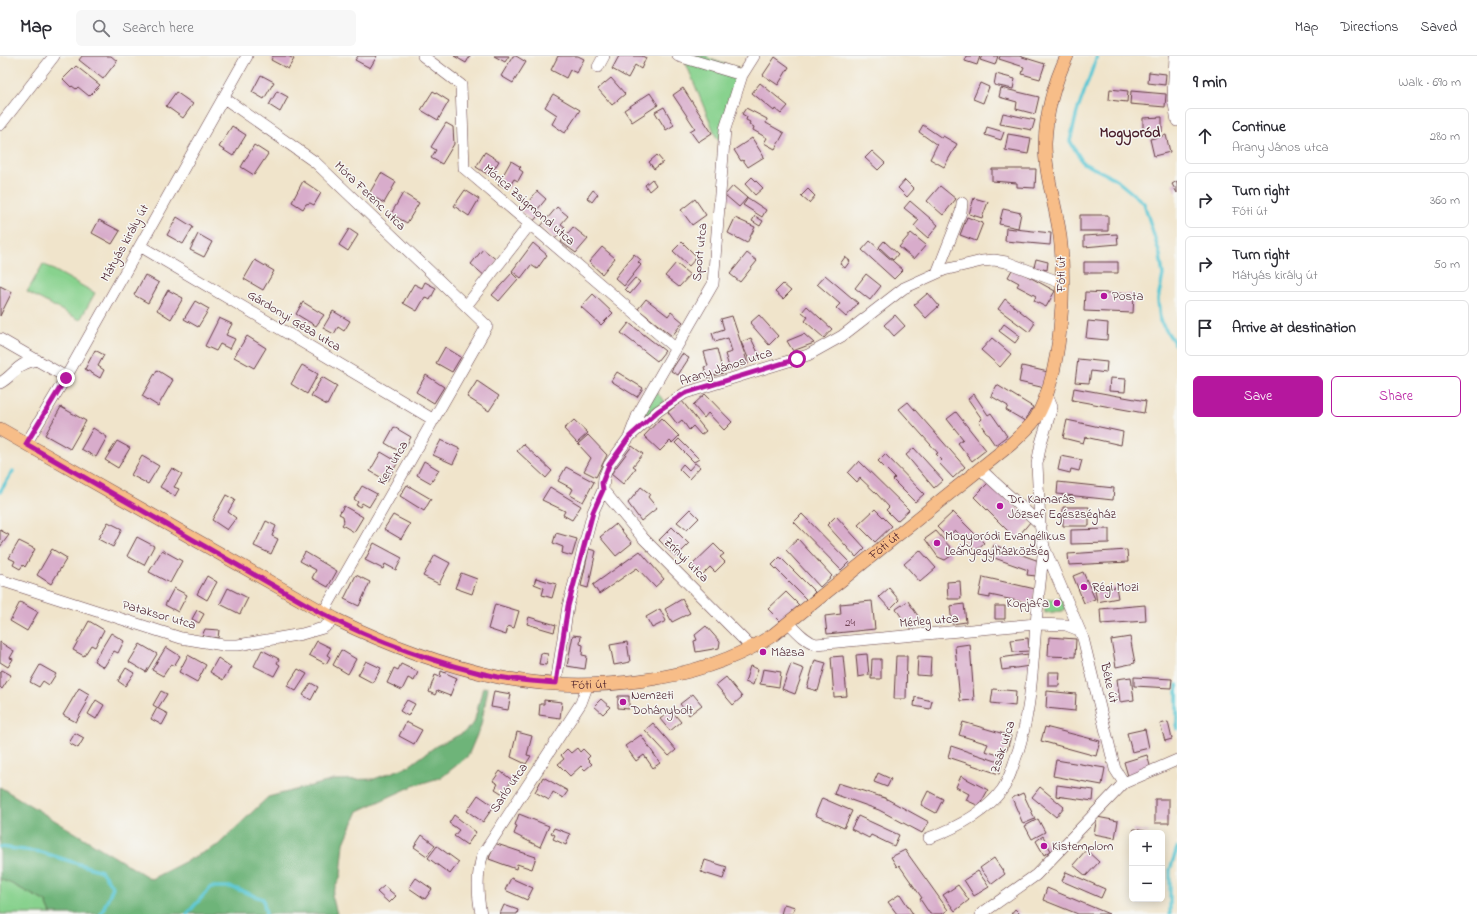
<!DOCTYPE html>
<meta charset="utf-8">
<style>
:root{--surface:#fff;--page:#f7f7f7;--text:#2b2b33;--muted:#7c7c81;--line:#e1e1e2;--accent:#b5179e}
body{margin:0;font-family:"Indie Flower",sans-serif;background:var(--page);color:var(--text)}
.controls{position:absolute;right:12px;bottom:12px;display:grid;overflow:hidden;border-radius:6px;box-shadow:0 2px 10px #0003}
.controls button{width:36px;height:36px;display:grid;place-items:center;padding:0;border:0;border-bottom:1px solid var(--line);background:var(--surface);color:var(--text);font:20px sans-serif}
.stop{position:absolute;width:12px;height:12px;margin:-9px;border:3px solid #b5179e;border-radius:50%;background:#fff}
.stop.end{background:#b5179e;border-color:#fff;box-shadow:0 1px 4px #0008}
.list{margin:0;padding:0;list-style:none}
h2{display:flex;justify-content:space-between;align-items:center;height:52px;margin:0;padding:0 16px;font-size:17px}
h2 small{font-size:13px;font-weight:400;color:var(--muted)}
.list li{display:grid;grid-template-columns:26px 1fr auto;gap:12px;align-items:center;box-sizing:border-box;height:56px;margin:0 8px 8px;padding:0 8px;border:1px solid var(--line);border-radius:6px}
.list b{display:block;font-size:15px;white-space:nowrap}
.list p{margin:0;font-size:13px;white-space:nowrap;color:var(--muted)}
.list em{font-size:13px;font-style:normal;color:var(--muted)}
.actions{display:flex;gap:8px;padding:12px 16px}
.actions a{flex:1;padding:9px 0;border:1px solid var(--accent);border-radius:6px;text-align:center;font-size:14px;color:var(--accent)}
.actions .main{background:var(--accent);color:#fff}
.icon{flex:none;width:22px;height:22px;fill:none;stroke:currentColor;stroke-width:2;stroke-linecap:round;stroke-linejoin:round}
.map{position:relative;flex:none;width:1177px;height:858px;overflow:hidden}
header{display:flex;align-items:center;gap:24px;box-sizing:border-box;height:56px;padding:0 20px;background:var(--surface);border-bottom:1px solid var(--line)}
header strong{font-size:19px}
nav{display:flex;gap:22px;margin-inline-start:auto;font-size:14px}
.search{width:280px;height:36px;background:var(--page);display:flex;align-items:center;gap:10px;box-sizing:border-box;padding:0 14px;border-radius:6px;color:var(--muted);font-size:15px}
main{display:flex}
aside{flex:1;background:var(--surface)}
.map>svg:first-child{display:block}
</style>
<header>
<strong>Map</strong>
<div class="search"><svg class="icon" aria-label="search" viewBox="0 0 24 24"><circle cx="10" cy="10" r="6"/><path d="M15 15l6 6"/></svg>Search here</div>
<nav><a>Map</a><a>Directions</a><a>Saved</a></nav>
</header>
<main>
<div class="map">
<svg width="1177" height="858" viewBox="0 0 1177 858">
<rect width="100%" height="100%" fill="#f6f6f2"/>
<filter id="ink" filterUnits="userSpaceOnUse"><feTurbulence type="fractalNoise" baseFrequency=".025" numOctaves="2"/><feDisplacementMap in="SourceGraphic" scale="8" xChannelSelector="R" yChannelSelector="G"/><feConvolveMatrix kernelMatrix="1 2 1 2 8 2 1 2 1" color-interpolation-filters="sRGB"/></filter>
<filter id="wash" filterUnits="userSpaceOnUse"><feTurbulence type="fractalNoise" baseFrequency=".012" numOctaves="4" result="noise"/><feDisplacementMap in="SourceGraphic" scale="16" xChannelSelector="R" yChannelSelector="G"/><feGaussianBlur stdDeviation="0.9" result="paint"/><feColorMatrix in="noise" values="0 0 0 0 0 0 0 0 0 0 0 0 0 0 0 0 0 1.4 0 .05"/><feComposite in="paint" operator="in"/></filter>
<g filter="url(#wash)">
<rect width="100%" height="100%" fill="#f0e4cb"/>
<!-- green -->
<path fill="#88d28e" stroke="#69785c" d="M683,0H707L710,3L739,13L721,84L717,83Z
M43,208L95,237L80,264L27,236Z
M655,335L665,345L636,372Z
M1062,542L1065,553L1063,555L1045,557L1044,544Z
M0,823L12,828L46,846L51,858H0Z"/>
<!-- forest -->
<path fill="#6eb479" stroke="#5c6a52" d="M483,631L488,632L481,669L468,700L442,721L413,730L358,755L344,787L341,819L332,839L337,858H51L46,846L12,828L0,823V731L151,823L218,789L268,741L334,724L374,723L409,710L436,690L463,677L474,667Z"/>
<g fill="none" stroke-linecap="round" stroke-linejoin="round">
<!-- stream -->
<path stroke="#5bc7d4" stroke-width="3.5" d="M1097,0L1077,56L1070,85L1083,107L1114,122L1144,147L1160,199L1163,219L1158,243L1160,265L1177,291
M0,436L13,415
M1177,629V673
M0,791L41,796L101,815L113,831L101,858
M187,858L211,831H231L263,843L266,858
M1170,858V814L1177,792"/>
</g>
<g id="blocks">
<!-- building -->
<path fill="#d8accb" d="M82,0H111L117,5L103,23L79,4Z
M273,0H288L294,3L288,13L271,4Z
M358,0H377L370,12L355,4Z
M454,0H470L466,7Z
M494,0H509L505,6Z
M513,0H516L526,6L513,27L501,20Z
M558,0H578L584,3L577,17L570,14L566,22L551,14Z
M619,0H642L646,2L641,13L635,9L628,22L612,13Z
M966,0H980L977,9L965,5Z
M982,0H998L995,9L980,4Z
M1000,0H1019L1045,8L1040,23L1022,18L1024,11L999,3Z
M775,1L789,11L778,29L763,19Z
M76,10L100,29L89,40L78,31L76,33L72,30L71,31L63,23Z
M1149,16L1166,18L1165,29L1148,27Z
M996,18L1015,23L1013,33L994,29Z
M261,19L274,26L264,43L252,36Z
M611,22L625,38L612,49L598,33Z
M760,27L788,50L781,58L775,53L774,55L752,37Z
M980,27L989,31L983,47L973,43Z
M683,32L712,77L698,86L690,75L695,72L673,39Z
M1001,32L1039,41L1035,58L1016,53L1017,46L999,41Z
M1110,33L1128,35L1127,46L1109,44Z
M277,35L288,41L280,56L269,49Z
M433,35L449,45L438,64L421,54Z
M1131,35L1166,38L1165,51L1130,48Z
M176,36L193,48L183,62L166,50Z
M650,37L658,49L632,66L624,54Z
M553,38L580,54L565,77L552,68L557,59L545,51Z
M664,51L674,69L666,74L655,56Z
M746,52L767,63L766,67L784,77L775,93L764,87L767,82L753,74L754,71L749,68L750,66L746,64L747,61L742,58Z
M1003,57L1035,64L1032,74L1000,68Z
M1162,61V76H1143V62Z
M446,67L453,71L454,88L442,108L431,102L436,94L431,91Z
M923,69L942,82L943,80L957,88L944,111L930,103L937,89L919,76Z
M232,70L246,79L233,100L219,91Z
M987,71L1004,76L1001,84L985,79Z
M1008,78L1031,82L1028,98L1005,94Z
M1166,79L1170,96L1154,100L1150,83Z
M752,82L764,101L748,111L743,104L741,105L734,94Z
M254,89L268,98L254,119L241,111Z
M872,95L885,107L878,114L865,102Z
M485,96L499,105L490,120L476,111Z
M657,99L663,106L654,113L649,106Z
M511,105L521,111L519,113L523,116L518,125L514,123L508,133L498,128Z
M992,113H1036L1035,132L1017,131V127L992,125Z
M381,117L396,126L384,147L369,138Z
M752,121L763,132L755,139L745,128Z
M652,123L656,129L649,135L645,129Z
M905,124L914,133L907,141L898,132Z
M303,125L321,137L314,149L310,147L306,148L303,153L292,146Z
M1177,125V137L1172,128Z
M733,130L747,142L739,151L725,139Z
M940,130L956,143L943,159L927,145Z
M808,133L815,140L809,147L801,140Z
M465,134L479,143L469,160L454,150Z
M593,134L598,138L592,146L587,142Z
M537,135L546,143L537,154L540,157L533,166L521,155Z
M403,137L419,147L407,167L391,158Z
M748,142L766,154L762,161L743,149Z
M974,142L988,146L982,162L969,158Z
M695,143L706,159L692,169L681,154Z
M910,145L938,169L928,182L914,170L919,164L904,152Z
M557,151L568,160L561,168L565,171L555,183L541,170Z
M1003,153L1021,157L1018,172L999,168Z
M1080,159H1108V175H1080Z
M755,160L763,165L760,170L752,165Z
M177,161L193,171L183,188L167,179Z
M967,161L983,167L976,185L960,179Z
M735,162L755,171L747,187L728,177Z
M99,164L120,175L112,188L92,177Z
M573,171L588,183L576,197L561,186Z
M1006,172L1051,177L1050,189L1005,185Z
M349,173L358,179L348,195L339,189Z
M911,177L926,189L914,203L899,191Z
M198,178L212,186L204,201L190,194Z
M1117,178L1118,188L1084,191V180Z
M870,185L903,214L894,223L862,194Z
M884,185L898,198L893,204L879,191Z
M682,186L697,201L689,210L673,195Z
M533,187L547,199L537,213L531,209L521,222L512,215Z
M602,191L615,202L602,218L589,206Z
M483,193L498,205L486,221L471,208Z
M747,197L757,205L740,226L730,218Z
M634,198L641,204L638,206L641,209L624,230L615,222Z
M845,201L850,205L845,212L840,208Z
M1036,203L1048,206L1047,214L1034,211Z
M255,204L274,215L263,234L244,223Z
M1084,206H1118V217H1084Z
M676,207L690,219L679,231L665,220Z
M1013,212L1055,235L1046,251L1034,245L1036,240L1017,230L1019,227L1008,221Z
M512,217L518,223L499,245L492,239Z
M866,218L881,230L870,244L855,232Z
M145,219L159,227L148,247L134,239Z
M825,219L858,247L846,261L836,252L840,248L817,228Z
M635,222L640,226L630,238L625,233Z
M425,226L436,232L430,244L425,241L417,255L403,247L414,228L422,232Z
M783,228L791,235L783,243L775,236Z
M0,230L12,236L0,260Z
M168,234L183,242L171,263L157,254Z
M1085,236L1134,238L1133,257L1084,255Z
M928,237L939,250L926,262L914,249Z
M593,238L613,257L601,269L581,251Z
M646,243L668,260L671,256L683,266L672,280L638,253Z
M1005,243L1035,267L1029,276L998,253Z
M195,245L209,253L198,271L184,263Z
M303,246L324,259L316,270L296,258Z
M807,250L832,273L824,282L805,265L808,261L802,256Z
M333,255L350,265L344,275L338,271L334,278L323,272Z
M759,259L778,280L769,289L750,267Z
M895,259L905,270L894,280L884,269Z
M732,260L748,308L730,314L725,298L732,296L728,282L715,286L712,277L724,273L721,263Z
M219,262L232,268L226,279L235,283L230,293L220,288L216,295L205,290Z
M1088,265L1108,267L1107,284L1086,282Z
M629,267L665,295L657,305L621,277Z
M1004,268L1020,280L1015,287L999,275Z
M804,278L814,287L793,295L787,285Z
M247,280L266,292L254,312L234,301Z
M751,282L760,301L750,306L741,286Z
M992,282L1011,298L1000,311L981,294Z
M445,291L461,301L452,316L436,307Z
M717,293L723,317L707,322L704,311L708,310L704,296Z
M95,294L104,299L98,310L104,314L100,322L85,313Z
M682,298L689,302L678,319L671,315Z
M1078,303L1107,306L1106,317L1091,315L1089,327L1075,326Z
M302,309L318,318L307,338L291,328Z
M1022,310L1048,316L1045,332L1019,326Z
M157,314L173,324L158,350L142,340Z
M617,316L643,332L637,341L611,325Z
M426,319L444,331L434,347L416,336Z
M322,321L337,330L327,349L311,340Z
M1110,322L1126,323L1125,336L1109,335Z
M477,325L499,340L489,355L467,341Z
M997,329L1033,351L1025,365L1006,354L1008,350L991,340Z
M1074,332L1146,345L1144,357L1072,344Z
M705,338L732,366L724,374L708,357L704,362L693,349Z
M974,338L988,359L991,357L1007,380L995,389L979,366L982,363L968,343Z
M682,345L706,375L701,379L693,370L689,374L682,364L677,368L668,356Z
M908,346L965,411L953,422L939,407L942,404L936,398L938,397L899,353Z
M61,351L86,365L70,393L45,379Z
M956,356L986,394L972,405L958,387L963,383L947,363Z
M661,362L679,380L672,387L670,385L660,395L644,380Z
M574,364L588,377L577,387L564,373Z
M1067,364L1123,376L1121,389L1085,381L1083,387L1063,382Z
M394,371L411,381L402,397L385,387Z
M93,372L107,381L96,401L81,393Z
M588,379L607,399L596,421L584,415L591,402L578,388Z
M679,383L699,403L694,406L675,387Z
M441,384L460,393L453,408L433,399Z
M117,385L130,392L118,412L105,404Z
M523,388L552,415L546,422L517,395Z
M632,390L643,398L633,410L636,412L623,428L611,418Z
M914,392L943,424L934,432L906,399Z
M381,396L398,406L387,425L370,415Z
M885,398L924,438L915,446L893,424L895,422L878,405Z
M142,400L159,410L148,428L131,419Z
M1061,400L1082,404L1079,415L1071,413L1070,417L1058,414Z
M424,405L439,414L431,427L417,419Z
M859,405L909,454L897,465L886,454L889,451L876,437L860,422L857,426L848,417Z
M695,407L700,411L689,423L679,413L683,408L689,414Z
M566,411L594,426L583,446L570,439L573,433L558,425Z
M172,412L182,418L174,431L179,433L175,440L160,431Z
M989,426L1031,465L1016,483L974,441Z
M1058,426L1114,432L1113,444L1057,438Z
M407,429L431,443L424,455L400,440Z
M362,430L377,438L369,451L362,447L360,451L356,449L358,446L354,443Z
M550,431L581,450L572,464L563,459L565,455L542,444Z
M641,431L650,438L648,441L657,452L641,465L628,447Z
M226,439L235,444L228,456L236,462L227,474L212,464Z
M344,450L363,461L354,476L342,469L344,466L343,460L339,458Z
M1063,451H1089V470H1063Z
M690,453L699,462L687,474L677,466Z
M875,453L892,470L875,486L858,469Z
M953,456L984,487L975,495L955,474L947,481L937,471Z
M802,458L849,506L841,514L794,466Z
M393,459L410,468L401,483L384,473Z
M836,460L865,492L856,501L827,469Z
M266,465L276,470L272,480L278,483L271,498L254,490Z
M108,466L122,473L113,491L98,483Z
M616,468L632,487L616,500L600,481Z
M672,471L689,488L676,501L659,484Z
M1109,473V487L1071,488V474Z
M0,474L9,479L0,491Z
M936,475L950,491L951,500L945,504L938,501L925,483Z
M556,477L577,483L572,500L562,497L563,491L553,487Z
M137,481L154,490L144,509L127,500Z
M798,483L832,520L820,531L786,494Z
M19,485L35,493L25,511L23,509L20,513L13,509L15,505L9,502Z
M374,487L402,502L396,514L385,508L383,513L365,504Z
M714,488L724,498L720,501L725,506L715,516L710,511L702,519L692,509Z
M994,489L1039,505L1036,520L1027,519L1028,514L989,500Z
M52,493L67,502L51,528L37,519Z
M589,493L596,495L588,532L581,530Z
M162,494L182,505L170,527L149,516Z
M920,494L936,512L920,526L904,508Z
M1127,494L1128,506L1069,509L1068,498Z
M640,495L664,523L655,531L637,512L599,538L593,529Z
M305,496L337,515L328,531L312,522L316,514L300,505Z
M435,499L450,507L439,528L423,520Z
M780,501L815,536L807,544L772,509Z
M1083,516L1095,543L1084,547L1073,520Z
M461,517L477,523L472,538L455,532Z
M356,519L370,526L359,550L344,543Z
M207,520L217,526L207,544L197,538Z
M983,521L1035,533L1032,548L990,539V542L979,540Z
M536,522L556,528L552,542L542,539L544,532L534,528Z
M960,525L961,543H948L947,526Z
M1116,531L1118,542L1097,546L1095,534Z
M174,532L187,539L178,556L165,549Z
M228,532L248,542L240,558L220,548Z
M889,532L899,544L890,553L879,541Z
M786,536L799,549L781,566L768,553Z
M682,543L690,557L672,566L665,553Z
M872,545L875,573L827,578L825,560L841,558L840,548Z
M908,545L920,563L908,571L896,553Z
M20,546L38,556L27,575L10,565Z
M495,548L519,555L514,572L508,570L506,579L488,573Z
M964,548L966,566L952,568L950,550Z
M1145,549L1146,565L1101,568L1100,553Z
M995,550H1005V563H995Z
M660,553L666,565L652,572L646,561Z
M197,554L204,558L199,567L192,563Z
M529,561L556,569L554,576L527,568Z
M89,565L104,574L95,591L91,589L84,600L73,594Z
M706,570L720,586L719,592L696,596L694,585L697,584L695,579Z
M205,573L219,574L218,582L202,580Z
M111,577L124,585L118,597L114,595L104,611L94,605Z
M573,579L581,580L580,588L583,589L582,599L587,600L585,613L567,610Z
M1049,581L1076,583L1075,601L1048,600Z
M1130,581L1135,607L1116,611L1111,584Z
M1028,582L1029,595L1013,596L1011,584Z
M317,585L331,592L327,599L330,601L326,608L309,599Z
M0,586L14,595L10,602L13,603L8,611L0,606Z
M627,586L630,606L614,609L610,589Z
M140,588L157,598L146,616L129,606Z
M970,588L974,644L960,645L955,590Z
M166,591L180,600L174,610L171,608L163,620L152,614Z
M262,594L279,603L277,607L280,609L274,620L254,610Z
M341,594L356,603L348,618L333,609Z
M541,597L548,598L546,609L539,608Z
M867,598L869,619L858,621L856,599Z
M1028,598L1030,610L1002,614L1000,602Z
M188,599L206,609L197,626L179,616Z
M843,600L847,640L834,641L831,601Z
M896,600H907L906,643H894Z
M918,600L931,601L930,620L917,619Z
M218,602L231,611L223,624L210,616Z
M872,603H881V623H871Z
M815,604L826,607L818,635L807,632Z
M366,605L381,612L373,627L358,619Z
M401,608L418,616L414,625L408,622L402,634L387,627L394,612L398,614Z
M791,608L804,613L795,638L782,633Z
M40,609L56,618L49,629L43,625L39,631L30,626Z
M750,610L758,613L753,629L745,626Z
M126,612L134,617L125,630L118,625Z
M298,613L307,618L296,635L287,630Z
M763,613L781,616L779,631L760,628Z
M2,614L11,619L2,633L0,631V617Z
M441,615L457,622L450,640L437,635L435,639L429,636L435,619L440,621Z
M1048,616H1060L1059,630H1048Z
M726,621L742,641L733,649L716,629Z
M1131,621L1134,644L1120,646L1117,623Z
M1134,621L1172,623L1171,632L1134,630Z
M311,627L318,631L311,644L303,639Z
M79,632L89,638L85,645L87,647L76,666L63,659Z
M993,633L1016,635L1015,650L991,647Z
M161,635L167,638L158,652L153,649Z
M494,635L511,638L508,654L491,651Z
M1047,635L1076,638L1075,655L1046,652Z
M693,638L702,649L689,659L680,648Z
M618,640H629V653L618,652Z
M915,641L932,645L930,653L914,650Z
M601,643L610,651L603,658L594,650Z
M96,644L104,649L96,663L88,658Z
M407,644L415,648L408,660L400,655Z
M544,644L562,646L560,662L539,659L540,648H544Z
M157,652L168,658L162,669L151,663Z
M671,654L681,666L670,675L660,663Z
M406,666L422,674L414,688L399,680Z
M963,666L1011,680L1007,694L1004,693L1002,700L985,695L988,688L959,679Z
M1168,666L1172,683L1165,685L1160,668Z
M653,667L676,694L669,700L645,674Z
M1045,671L1100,685L1096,700L1041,685Z
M1145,673L1149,692L1132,696L1127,677Z
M517,676L532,680L527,699L531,700L526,708L511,701Z
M75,677L84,682L78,692L69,687Z
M641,679L660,707L653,712L644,699L636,705L625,690Z
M951,690L1002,707L999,718L948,701Z
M577,692L580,696L583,693L590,700L587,703L592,708L585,714L581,710L570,720L558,708L564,703L561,699L567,693L571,697Z
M1147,699L1151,713L1128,720L1124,706Z
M1056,704L1105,712L1102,729L1053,720Z
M500,715L512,724L503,738L495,733L498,728L493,725Z
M878,717L891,723L887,731L874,726Z
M961,720L988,734L979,750L966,744L969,738L956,731Z
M543,721L568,735L563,742L553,736L549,744L535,736Z
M838,727L885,742L929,766L922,777L879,754L834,738Z
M1057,729L1094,734L1093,745L1056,740Z
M1040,731L1064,751L1056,761L1032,741Z
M928,735L943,743L936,757L921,749Z
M1023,737L1035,763L1023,768L1012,742Z
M478,739L494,750L483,766L467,755Z
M822,742L852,755L844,772L815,759Z
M1155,743H1169V767H1155Z
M519,758L549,770L540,791L514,778L517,770L515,769Z
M454,759L476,776L467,789L454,780L459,774L449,767Z
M858,760L899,779L894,790L871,779L869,782L851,773Z
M1097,761L1118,765L1115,782L1094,778Z
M1038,763L1045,776L1032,783L1025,770Z
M554,772L570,778L566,789L553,783L555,779L551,777Z
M1134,773L1149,776V777H1133Z
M422,779L435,789L427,800L414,791Z
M1043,780L1051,795L1044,799L1036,785Z
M494,787L536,801L532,813L517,808L516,813L489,803Z
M437,790L459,806L450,818L428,802Z
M905,794L948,854L942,858H930L920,843L922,842L899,809L897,811L891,801Z
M1086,794L1099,806L1086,820L1073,809Z
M994,802L1005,818L992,828L980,812Z
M705,804L727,811L723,823L701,816Z
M978,815L989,831L974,840L964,824Z
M1066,816L1105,833L1101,842L1062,825Z
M416,822L432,833L425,843L409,832Z
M511,822L533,832L527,844L505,834Z
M958,829L969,844L955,855L943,839Z
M384,830L396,840L389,847L377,836Z
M1047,832L1109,858H1078L1043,844Z
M900,838L913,858H897L888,846Z
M784,848L795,851L792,858H781Z
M504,849L518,854L517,858H500Z
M1015,853L1020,858H1011Z"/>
</g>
</g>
<g filter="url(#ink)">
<use href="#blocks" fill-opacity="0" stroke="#633d43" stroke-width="1"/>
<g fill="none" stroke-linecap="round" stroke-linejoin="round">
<defs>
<path id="minor" d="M423,0L461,29L464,112L675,292
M678,0L742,19
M1175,0L1173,42L1177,65
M598,11L604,0
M224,42L315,106L487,270L323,557
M0,69L54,0
M140,190L434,364
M937,217L961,156L962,147
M466,250L530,168
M0,283L66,321
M0,327C16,318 15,308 37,304
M1046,337L1052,351L1041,387L1037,408L1040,468L1044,491L1083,582L1115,713L1124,727
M630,379L638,358L713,228L725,73L742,19L754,0
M26,388L66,321L247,0
M980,413L1040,468
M603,434L643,482L752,592
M0,524L181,582L223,589H238L302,578L323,572L335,563
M789,567C797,575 805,585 816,588L1036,568L1066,569L1079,574
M556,627L568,550L593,456L603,434L604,421L609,409L630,380L658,355L685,337L808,299L842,280L904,232L944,214L982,205L994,204L1006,206L1062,227
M929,782C956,772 984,758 1002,734C1008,726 1011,716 1014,707C1031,662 1032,616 1036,569C1038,543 1041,517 1044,491
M481,858C477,837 476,818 483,798L581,647L588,628
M981,858L1036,819L1124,727L1177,704"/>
<g id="major">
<path id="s1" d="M0,373L335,563C386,588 442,609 498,621C584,638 699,628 773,579L1011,388C1020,380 1029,372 1036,362C1062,317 1066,231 1060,180C1056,149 1045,120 1045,88C1046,58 1054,27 1067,0"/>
</g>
</defs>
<!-- minor casing -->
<use href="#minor" stroke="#633d43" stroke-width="12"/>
<!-- major casing -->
<use href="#major" stroke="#633d43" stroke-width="14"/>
<!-- minor -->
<use href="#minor" stroke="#fff" stroke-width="11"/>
<!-- major -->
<use href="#major" stroke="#f7bd88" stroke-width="13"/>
</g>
</g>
<g fill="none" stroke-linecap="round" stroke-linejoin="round" filter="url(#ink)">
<!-- route -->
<path stroke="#b5179e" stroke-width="5" d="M66,322L26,388L323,558C372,584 443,610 498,621C517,624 536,626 556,627L568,550L593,456L603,434L602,427L609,409L630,380L658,355L685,337L797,303"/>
</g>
<!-- markers -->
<g fill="#b5179e" stroke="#f6f6f2" stroke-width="1.5">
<circle cx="1104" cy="240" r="4"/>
<circle cx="1000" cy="450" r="4"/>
<circle cx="937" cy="487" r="4"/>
<circle cx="1084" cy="531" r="4"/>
<circle cx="1057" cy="547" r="4"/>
<circle cx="763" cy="596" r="4"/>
<circle cx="623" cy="646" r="4"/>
<circle cx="1044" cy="790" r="4"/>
</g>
<g text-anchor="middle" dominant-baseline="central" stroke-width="3" stroke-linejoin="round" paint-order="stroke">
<!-- number labels -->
<g font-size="11" fill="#6e4253">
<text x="850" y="567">24</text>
</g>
<!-- street labels -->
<g font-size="13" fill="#4a1f2b" stroke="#f6f6f2">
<text transform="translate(370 140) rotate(44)">Móra Ferenc utca</text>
<text transform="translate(529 149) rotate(41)">Móricz Zsigmond utca</text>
<text transform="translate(125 187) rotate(-61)">Mátyás király út</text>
<text transform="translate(700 196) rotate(-84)">Sport utca</text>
<text transform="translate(1061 218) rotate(-90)">Fóti út</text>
<text transform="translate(294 265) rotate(31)">Gárdonyi Géza utca</text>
<text transform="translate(726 311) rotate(-18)">Arany János utca</text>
<text transform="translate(393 407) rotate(-60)">Kert utca</text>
<text stroke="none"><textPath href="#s1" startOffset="986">Fóti út</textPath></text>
<text transform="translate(686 504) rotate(45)">Zrínyi utca</text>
<text transform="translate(159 559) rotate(16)">Pataksor utca</text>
<text transform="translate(929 565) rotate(-5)">Mérleg utca</text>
<text stroke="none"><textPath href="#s1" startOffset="650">Fóti út</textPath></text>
<text transform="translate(1109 627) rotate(77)">Béke út</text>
<text transform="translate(1003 691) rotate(-72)">Zsák utca</text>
<text transform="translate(509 732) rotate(-56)">Sarló utca</text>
</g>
<!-- poi labels -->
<g font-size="13" fill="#4a1f2b" stroke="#f6f6f2" text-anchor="start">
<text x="1112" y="240">Posta</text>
<text x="1008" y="443">Dr. Kamarás<tspan x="1008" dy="15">József Egészségház</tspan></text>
<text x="945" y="480">Mogyoródi Evangélikus<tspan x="945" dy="15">Leányegyházközség</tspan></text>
<text x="1092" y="531">Régi Mozi</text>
<text x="1049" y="547" text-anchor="end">Kopjafa</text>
<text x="771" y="596">Mázsa</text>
<text x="631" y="639">Nemzeti<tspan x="631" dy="15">Dohánybolt</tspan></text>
<text x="1052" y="790">Kistemplom</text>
</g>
<!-- quarter labels -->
<g font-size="15" font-weight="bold" fill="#4a1f2b" stroke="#f6f6f2">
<text x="1130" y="77">Mogyoród</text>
</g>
</g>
</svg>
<div class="controls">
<button>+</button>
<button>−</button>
</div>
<div class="stop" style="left:797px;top:303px"></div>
<div class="stop end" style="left:66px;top:322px"></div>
</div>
<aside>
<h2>9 min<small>Walk · 690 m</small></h2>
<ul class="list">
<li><svg class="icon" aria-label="ahead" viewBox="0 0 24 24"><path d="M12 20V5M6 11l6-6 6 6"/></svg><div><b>Continue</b><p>Arany János utca</p></div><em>280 m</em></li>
<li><svg class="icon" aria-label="right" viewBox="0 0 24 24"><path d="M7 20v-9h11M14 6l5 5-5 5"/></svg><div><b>Turn right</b><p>Fóti út</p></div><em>360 m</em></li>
<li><svg class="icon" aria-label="right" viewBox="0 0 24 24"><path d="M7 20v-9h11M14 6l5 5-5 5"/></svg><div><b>Turn right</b><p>Mátyás király út</p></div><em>50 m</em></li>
<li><svg class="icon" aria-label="arrive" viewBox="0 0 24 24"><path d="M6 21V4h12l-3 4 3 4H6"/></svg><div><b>Arrive at destination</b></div></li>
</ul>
<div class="actions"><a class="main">Save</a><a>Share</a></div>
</aside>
</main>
